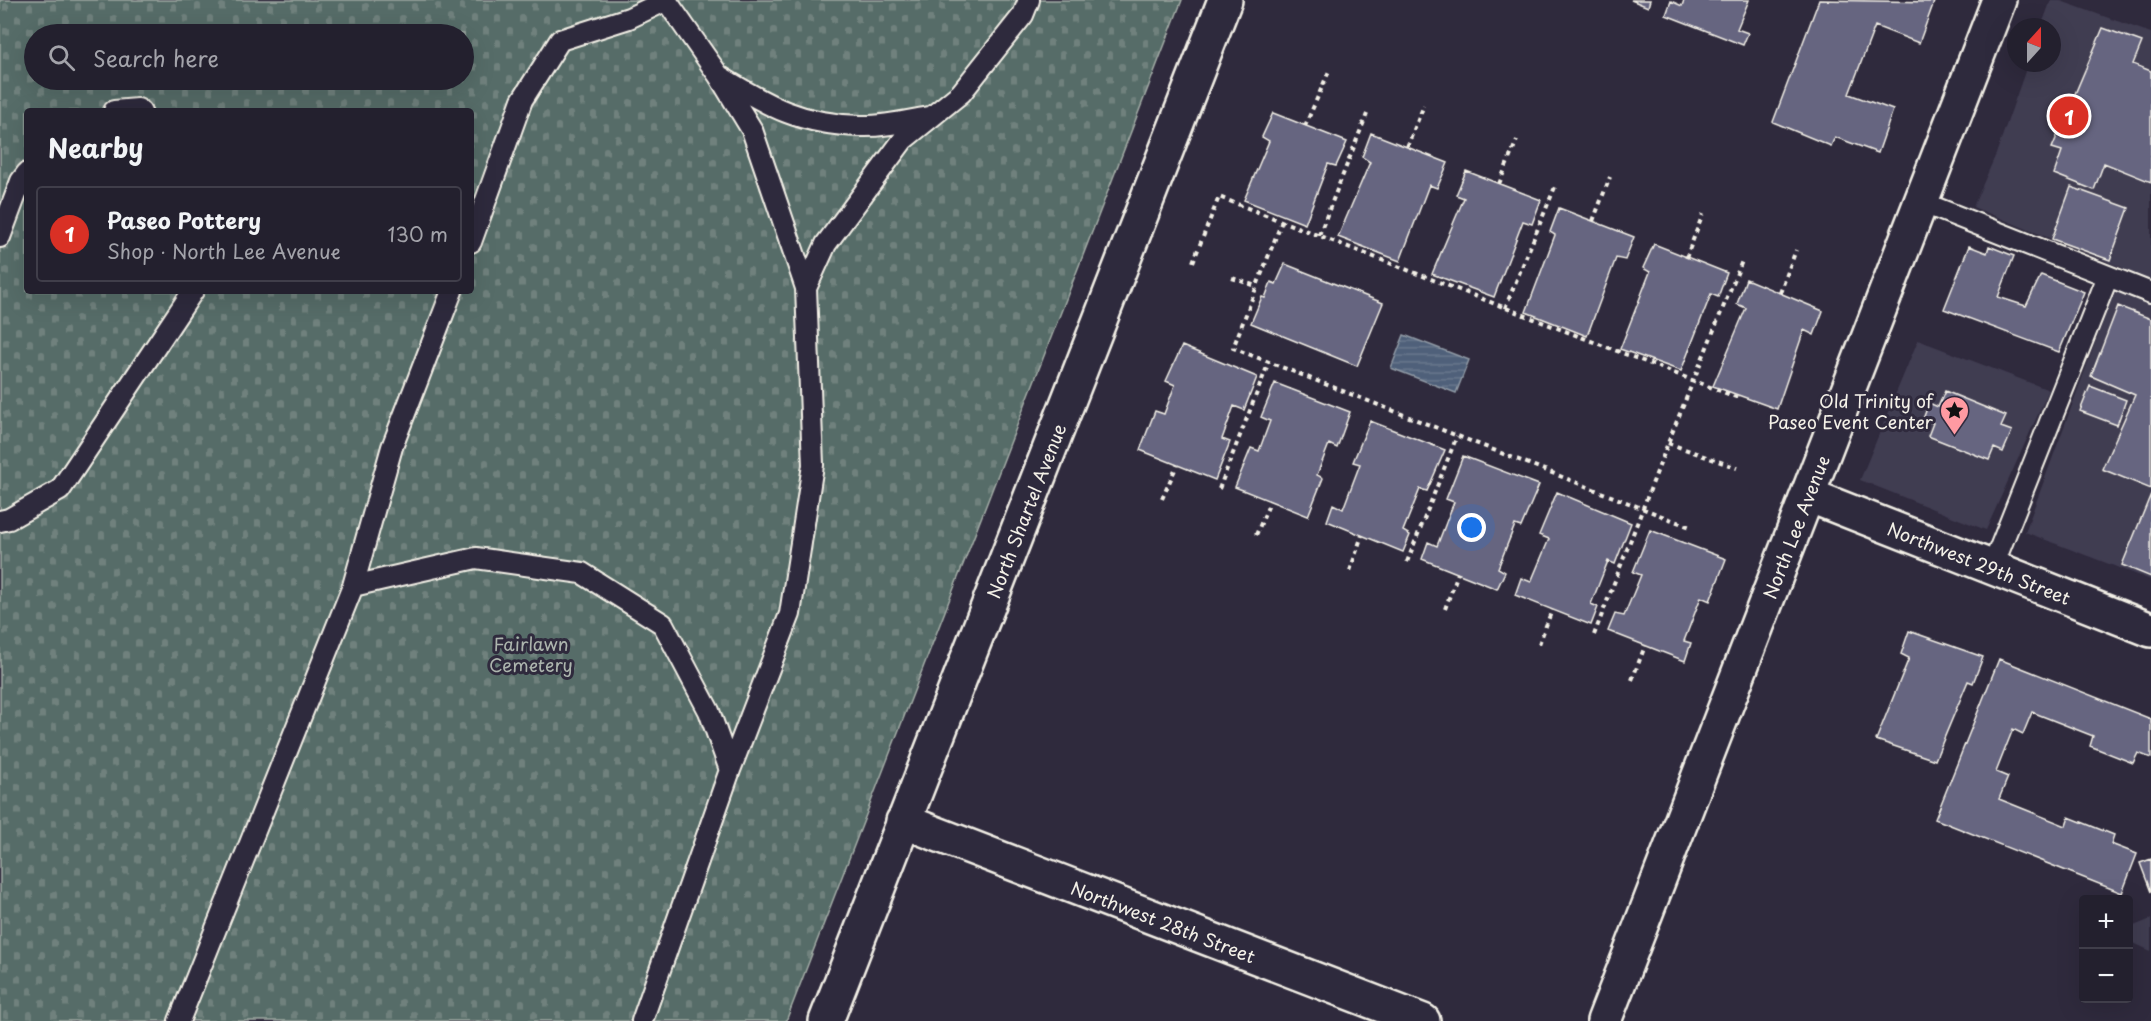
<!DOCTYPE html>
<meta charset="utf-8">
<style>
:root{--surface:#23202e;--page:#2b2836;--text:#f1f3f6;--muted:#a3a3aa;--line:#403e4a;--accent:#d93025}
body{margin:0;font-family:"Playpen Sans",sans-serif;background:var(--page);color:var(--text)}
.controls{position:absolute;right:18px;bottom:18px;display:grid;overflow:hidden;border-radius:6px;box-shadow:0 6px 24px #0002}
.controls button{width:54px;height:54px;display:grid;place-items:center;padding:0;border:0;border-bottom:2px solid var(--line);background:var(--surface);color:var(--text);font:30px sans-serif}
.compass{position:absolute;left:2007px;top:18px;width:54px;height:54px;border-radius:50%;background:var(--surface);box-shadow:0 6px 24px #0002;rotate:21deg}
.you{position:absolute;left:1472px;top:528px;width:21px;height:21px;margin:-15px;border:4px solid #fff;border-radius:50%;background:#1a73e8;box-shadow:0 0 0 9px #1a73e833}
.badge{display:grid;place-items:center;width:39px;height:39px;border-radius:50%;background:var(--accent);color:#fff;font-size:20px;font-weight:700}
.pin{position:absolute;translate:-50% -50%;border:3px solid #fff;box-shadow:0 2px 6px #0006}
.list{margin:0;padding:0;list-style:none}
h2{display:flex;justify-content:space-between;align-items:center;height:78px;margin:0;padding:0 24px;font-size:26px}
h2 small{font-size:20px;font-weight:400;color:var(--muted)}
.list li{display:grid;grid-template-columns:39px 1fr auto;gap:18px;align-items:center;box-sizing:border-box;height:96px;margin:0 12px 12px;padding:0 12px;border:2px solid var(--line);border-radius:6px}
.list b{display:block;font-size:22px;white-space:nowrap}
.list p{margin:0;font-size:20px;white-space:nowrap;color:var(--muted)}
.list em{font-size:20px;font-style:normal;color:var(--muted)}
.icon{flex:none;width:33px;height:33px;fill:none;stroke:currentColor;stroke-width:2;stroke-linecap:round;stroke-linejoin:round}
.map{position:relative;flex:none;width:2151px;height:1021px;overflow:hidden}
.search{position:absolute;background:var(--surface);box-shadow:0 6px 24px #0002;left:24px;top:24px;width:450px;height:66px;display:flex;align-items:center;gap:15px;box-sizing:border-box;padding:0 21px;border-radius:33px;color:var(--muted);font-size:22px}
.panel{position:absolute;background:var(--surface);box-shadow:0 6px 24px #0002;left:24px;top:108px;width:450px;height:186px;border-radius:6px}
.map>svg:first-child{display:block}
</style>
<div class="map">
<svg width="2151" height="1021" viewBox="0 0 2151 1021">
<defs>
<pattern id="cemetery-stones" width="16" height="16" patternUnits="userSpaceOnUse" patternTransform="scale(1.5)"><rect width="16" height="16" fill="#566c67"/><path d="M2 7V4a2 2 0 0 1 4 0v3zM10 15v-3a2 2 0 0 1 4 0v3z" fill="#6f817d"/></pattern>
<pattern id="water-rules" width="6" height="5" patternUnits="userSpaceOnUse" patternTransform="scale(1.5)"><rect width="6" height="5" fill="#4f617a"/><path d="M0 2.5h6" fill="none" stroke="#69788d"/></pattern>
</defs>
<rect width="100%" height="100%" fill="#2f2a3d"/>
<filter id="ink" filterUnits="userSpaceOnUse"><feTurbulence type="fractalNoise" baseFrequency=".0167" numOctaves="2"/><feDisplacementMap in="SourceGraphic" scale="12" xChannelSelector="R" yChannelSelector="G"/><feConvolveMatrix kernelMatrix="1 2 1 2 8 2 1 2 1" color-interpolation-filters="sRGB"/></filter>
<g filter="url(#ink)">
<!-- built -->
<path fill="#403c51" d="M2051,0H2058L2151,33V580L2025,532L2123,268L1973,207L1996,154L2028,63H2052V27H2041Z
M1918,340L2049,390L1986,530L1860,480Z
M2151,919V951L2129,941V928Z"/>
<!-- cemetery -->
<path fill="url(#cemetery-stones)" stroke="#a5aea8" stroke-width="1.5" fill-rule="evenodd" d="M0,0H1182L786,1021H0ZM34,34H464V80H34ZM27,111H471V291H27Z"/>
<!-- water -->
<path fill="url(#water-rules)" stroke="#919ba6" stroke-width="1.5" d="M1404,335L1469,360L1456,393L1391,368Z"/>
<!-- building -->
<path fill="#666580" stroke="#f4f1e8" stroke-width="1.5" d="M1631,0H1650L1648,7Z
M1684,0H1749L1737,29L1748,33L1743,45L1666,15L1671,1L1682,6Z
M1819,0L1934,2L1919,43L1875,26L1849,94L1893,110L1878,153L1835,137L1831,146L1773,122Z
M2103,28L2142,42L2133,64L2151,71V182L2104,163L2094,190L2054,174L2062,151L2052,148Z
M1273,113L1347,142L1336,166L1328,164L1305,224L1244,200L1269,141L1262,137Z
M1371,133L1448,163L1437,188L1429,185L1400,261L1338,237L1370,162L1362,157Z
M1466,171L1541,200L1532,224L1523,221L1494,297L1432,274L1464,198L1456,195Z
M2071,187L2129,208L2110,260L2052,239Z
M1559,208L1634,237L1625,260L1616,258L1587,336L1526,312L1555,235L1550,232Z
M1654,244L1727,273L1718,297L1711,294L1681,371L1620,349L1650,272L1643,268Z
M1969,246L1987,253L1989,246L2014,256L1998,297L2026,306L2041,275L2084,292L2059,352L1944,309Z
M1285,264L1383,303L1357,366L1251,323L1262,297L1265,298L1271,282L1276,284Z
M1746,279L1823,311L1814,335L1804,330L1777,409L1713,386L1746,308L1737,304Z
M2118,306L2151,319V489L2102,469L2135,395L2091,376Z
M1182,346L1257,377L1244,410L1234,406L1222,439L1230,442L1215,480L1140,450L1155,411L1164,414L1175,385L1166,381Z
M1275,383L1350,412L1337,448L1329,444L1317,475L1323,478L1308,516L1235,487L1251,448L1259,451L1270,421L1261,417Z
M2090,386L2126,400L2117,425L2080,411Z
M1945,391L2006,416L2001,427L2012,431L2003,452L1994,448L1989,460L1928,436L1933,423L1923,419L1929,403L1938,407Z
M1370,421L1445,450L1427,491L1420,489L1403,531L1410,535L1403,552L1327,521L1333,504L1343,509L1360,464L1353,462Z
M1463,456L1539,485L1521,527L1515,525L1498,568L1505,572L1497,589L1422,559L1428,542L1437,546L1454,502L1446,499Z
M1557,492L1631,523L1615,564L1608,561L1591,604L1598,607L1591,625L1515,595L1521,578L1531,582L1549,539L1539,535Z
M2151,494V577L2122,565Z
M1650,530L1726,559L1710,601L1701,597L1684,641L1691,643L1685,661L1608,631L1615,614L1624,616L1641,575L1633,572Z
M1909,631L1983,657L1973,683L1968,681L1935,760L1876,740L1909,658L1901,654Z
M1999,659L2151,719V758L2138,753L2133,763L2090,746L2093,736L2032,712L2023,734L2013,729L1996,772L2008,777L1999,799L2066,826L2069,817L2114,835L2111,844L2137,854L2122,893L1935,819Z
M2151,859V892L2140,863Z"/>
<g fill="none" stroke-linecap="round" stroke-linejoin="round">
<defs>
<path id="service" d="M721,77C770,107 800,124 860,126C882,127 907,121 929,117
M114,111L138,109L141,111
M1921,202L2151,293
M0,237L21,181L27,173
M471,242L522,100L560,40L629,18L667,0
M806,288L826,244L903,140L961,93L1023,15L1029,0
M0,521L9,519L60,490L193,291
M1992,568L2108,276
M353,586L392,447L452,291
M179,1021L353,586L476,558L582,573L663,624L709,711L730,770
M642,1021L730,770L790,614L813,465L806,288L752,130L719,76L666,0"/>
<g id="minor">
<path id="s1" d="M1808,495L2151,630"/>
<path id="s2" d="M903,821L1423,1021"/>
<path id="s3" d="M1604,1021L1999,0"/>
</g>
<g id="tertiary">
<path id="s4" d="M826,1021L1225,0"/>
</g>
</defs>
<!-- service casing -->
<use href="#service" stroke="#f4f1e8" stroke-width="24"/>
<!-- minor casing -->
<use href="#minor" stroke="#f4f1e8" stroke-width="38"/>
<!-- tertiary casing -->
<use href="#tertiary" stroke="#f4f1e8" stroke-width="38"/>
<!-- path -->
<path stroke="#f4f1e8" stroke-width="4" stroke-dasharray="4.5 4.5" stroke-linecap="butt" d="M1305,126L1330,69
M1407,147L1424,105
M1499,184L1517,140
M1282,221L1233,348L1690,527
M1593,221L1610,177
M1319,235L1367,114
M1686,258L1703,214
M1193,262L1219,197L1741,399
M1232,278L1256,286
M1780,293L1796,250
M1505,308L1555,187
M1668,443L1737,468
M1219,489L1269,362
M1162,499L1177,465
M1256,535L1270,502
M1407,562L1457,436
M1350,571L1362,535
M1445,609L1458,573
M1594,635L1668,443L1742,261
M1539,644L1552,610
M1632,680L1645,646"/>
<!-- service -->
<use href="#service" stroke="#2f2a3d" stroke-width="20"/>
<!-- minor -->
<use href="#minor" stroke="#2f2a3d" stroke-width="33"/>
<!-- tertiary -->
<use href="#tertiary" stroke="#2f2a3d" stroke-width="33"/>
</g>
</g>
<!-- icons -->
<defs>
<symbol id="sight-pin" viewBox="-11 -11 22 30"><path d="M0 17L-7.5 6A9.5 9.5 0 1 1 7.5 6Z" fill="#ff9aa2" stroke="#2f2a3d"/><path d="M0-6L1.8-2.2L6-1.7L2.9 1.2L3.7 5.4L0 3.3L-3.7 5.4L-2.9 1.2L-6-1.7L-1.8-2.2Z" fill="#111"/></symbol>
</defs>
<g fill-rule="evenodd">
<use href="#sight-pin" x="1938" y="394" width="33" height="45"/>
</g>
<g text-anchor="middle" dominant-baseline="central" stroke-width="6" stroke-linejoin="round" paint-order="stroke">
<!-- poi labels -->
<g font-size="18" fill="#f4f1e8" stroke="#2f2a3d" text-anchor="end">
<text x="1933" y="400">Old Trinity of<tspan x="1933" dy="21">Paseo Event Center</tspan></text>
</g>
<!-- street labels -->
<g font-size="18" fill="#f4f1e8" stroke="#2f2a3d">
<text stroke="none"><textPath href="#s4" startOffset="548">North Shartel Avenue</textPath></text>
<text stroke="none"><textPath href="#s3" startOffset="530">North Lee Avenue</textPath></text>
<text stroke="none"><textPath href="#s1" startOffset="184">Northwest 29th Street</textPath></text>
<text stroke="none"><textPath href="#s2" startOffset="279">Northwest 28th Street</textPath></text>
</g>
<!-- park labels -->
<g font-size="18" fill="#adb5ae" stroke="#2f2a3d">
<text x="531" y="643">Fairlawn<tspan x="531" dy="21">Cemetery</tspan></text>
</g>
</g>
</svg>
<div class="controls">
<button>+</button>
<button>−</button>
</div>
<svg class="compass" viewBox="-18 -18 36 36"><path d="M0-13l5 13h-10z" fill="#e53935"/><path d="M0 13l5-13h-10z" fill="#a3a3aa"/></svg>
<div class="you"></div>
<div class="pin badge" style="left:2069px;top:116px">1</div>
<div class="search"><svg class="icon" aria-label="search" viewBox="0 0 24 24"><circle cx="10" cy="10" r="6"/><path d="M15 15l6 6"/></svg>Search here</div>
<section class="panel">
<h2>Nearby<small></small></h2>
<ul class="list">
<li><span class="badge">1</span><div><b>Paseo Pottery</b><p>Shop · North Lee Avenue</p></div><em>130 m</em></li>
</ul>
</section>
</div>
